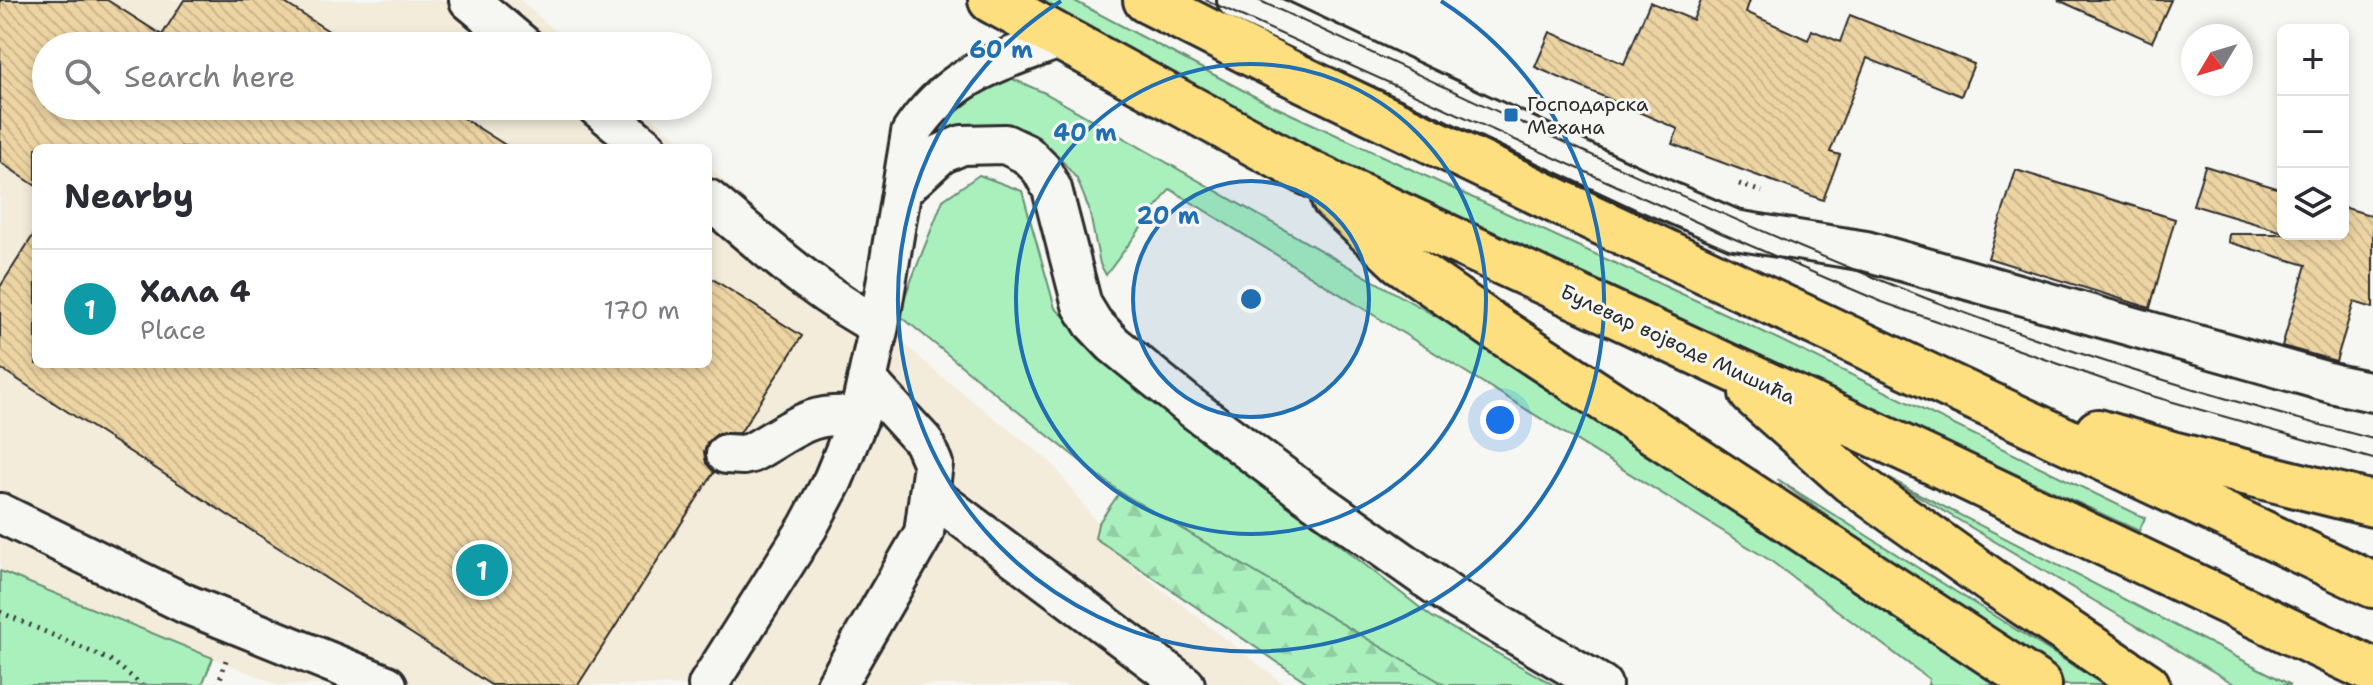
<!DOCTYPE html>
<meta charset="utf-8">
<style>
:root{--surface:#fff;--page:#f2f2f3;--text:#2b2b33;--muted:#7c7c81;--line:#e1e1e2;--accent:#1f6fb2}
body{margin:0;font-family:"Shantell Sans",sans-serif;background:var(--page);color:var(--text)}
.controls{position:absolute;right:24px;top:24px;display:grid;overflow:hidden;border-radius:12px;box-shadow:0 4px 12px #0003}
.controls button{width:72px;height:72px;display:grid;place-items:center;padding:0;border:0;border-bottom:2px solid var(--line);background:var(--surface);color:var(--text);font:40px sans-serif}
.compass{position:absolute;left:2181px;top:24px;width:72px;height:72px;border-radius:50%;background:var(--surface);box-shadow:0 4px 12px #0003;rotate:232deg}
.you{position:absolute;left:1500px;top:420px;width:28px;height:28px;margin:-20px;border:6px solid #fff;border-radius:50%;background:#1a73e8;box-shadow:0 0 0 12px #1a73e833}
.badge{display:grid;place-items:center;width:52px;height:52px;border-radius:50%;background:var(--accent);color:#fff;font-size:26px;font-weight:700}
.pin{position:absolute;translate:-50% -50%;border:4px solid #fff;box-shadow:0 2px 8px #0006}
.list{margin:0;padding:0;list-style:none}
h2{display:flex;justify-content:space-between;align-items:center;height:104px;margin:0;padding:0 32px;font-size:34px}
h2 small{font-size:26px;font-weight:400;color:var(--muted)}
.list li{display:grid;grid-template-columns:52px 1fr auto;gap:24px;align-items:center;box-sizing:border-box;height:120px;padding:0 32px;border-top:2px solid var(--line)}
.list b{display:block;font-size:30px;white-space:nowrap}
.list p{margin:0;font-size:26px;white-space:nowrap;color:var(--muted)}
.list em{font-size:26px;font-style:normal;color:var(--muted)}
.icon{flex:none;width:44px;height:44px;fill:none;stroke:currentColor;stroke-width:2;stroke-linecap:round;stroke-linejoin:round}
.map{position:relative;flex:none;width:2373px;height:685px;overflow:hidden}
.search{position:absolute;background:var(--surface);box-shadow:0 4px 12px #0003;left:32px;top:32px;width:680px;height:88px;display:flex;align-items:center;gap:20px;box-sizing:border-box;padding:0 28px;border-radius:44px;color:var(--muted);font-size:30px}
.panel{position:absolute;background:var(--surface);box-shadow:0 4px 12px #0003;left:32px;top:144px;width:680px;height:224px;border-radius:12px}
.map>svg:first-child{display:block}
</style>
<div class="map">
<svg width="2373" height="685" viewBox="0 0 2373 685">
<defs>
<pattern id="forest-firs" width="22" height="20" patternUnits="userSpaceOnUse" patternTransform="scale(2)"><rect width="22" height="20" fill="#a9f0bd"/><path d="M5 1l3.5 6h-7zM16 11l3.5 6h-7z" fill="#92cea3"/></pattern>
<pattern id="building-back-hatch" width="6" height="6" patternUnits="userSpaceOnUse" patternTransform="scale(2)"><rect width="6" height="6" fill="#edd4a3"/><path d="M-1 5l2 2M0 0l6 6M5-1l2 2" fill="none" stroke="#cbb68c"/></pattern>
</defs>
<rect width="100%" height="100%" fill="#f6f6f2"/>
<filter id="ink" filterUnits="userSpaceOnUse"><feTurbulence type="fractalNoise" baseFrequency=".0125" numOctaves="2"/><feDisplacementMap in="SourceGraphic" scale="16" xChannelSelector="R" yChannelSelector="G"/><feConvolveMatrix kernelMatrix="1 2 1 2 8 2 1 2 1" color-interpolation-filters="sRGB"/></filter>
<g filter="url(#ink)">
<!-- built -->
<path fill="#f3ecda" d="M0,0H520L572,46H46V106H640L688,148H36V364H708V166L937,373L1052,463L1098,524L1096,538L1285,685H279L0,571Z"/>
<!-- green -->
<path fill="#a9f0bd" stroke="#6a8e74" stroke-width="2" d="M1033,0H1073L1267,103L1747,324L2145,518L2139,531L1326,154L1218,101Z
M1008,77L1045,93L1465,333L1996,685H1928L1929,679L1771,561L1170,189L1106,275L1100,264L1089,209L1077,179L1063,162L1043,147H929C952,107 968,99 1008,77Z
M979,175L1022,191L1055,308L1152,399L1432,617L1554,685H1429L1211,564L1012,407L898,314L943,200Z
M1888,478L2291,685H2236Z
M1777,479L2104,685H2055Z
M0,571L213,658L202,685H0Z"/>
<!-- forest -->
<path fill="url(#forest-firs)" stroke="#6a8e74" stroke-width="2" d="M1120,492L1445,685H1311L1095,538L1098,524Z"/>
<!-- building -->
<path fill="url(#building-back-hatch)" stroke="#2b2b2b" stroke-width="2" d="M0,0H107L162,35L184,0H280L352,46H46V106H444L510,148H36V186L0,162Z
M1701,0H1750L1746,12L1808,40L1812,30L1840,42L1850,15L1974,64L1961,96L1867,58L1830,152L1840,155L1823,200L1672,144L1678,129L1535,67L1550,32L1624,64L1650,2L1693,20Z
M2058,0H2171L2152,42Z
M2205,166L2283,190V232L2193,205Z
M2016,170L2175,219L2150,308L1988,258Z
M2343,207L2373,216V308L2354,302L2336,361L2282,346L2306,265L2228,242L2229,234H2343Z
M36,231V364H708V276L802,336L740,433L717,434L707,443L704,452L706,463L714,472L578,685H491L0,368V287Z"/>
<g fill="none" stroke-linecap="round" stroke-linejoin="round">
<defs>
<path id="minor" d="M469,0L524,46
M1237,0L1642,190L1735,230L1866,251L2335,384L2373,392
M596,106L647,148
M904,188L941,154L962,145L1005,144L1026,154L1041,169L1052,189L1082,305L1093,323L1113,344L1192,408L1304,492L1454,598L1602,685
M708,199C763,244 815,293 879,326
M726,454L743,455L751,453C793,430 809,410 859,417
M929,493L1185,685
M0,513L186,604L387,685
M708,685L808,527L833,480L859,417L879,326L911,133C951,73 996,63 1059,39
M836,685L924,533L933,464L923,441L868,381"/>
<path id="major" d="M991,0L1307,172L1932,461L2373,671
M1146,0L1282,69L1563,204L2373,585
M1334,199L1400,261L1496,328L2039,685
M1752,393L1851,481L1994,583L2147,685
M2098,432L2172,454L2373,504"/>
</defs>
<!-- minor casing -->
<use href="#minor" stroke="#2b2b2b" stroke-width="44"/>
<!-- major casing -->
<use href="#major" stroke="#2b2b2b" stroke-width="50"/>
<!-- path -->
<path stroke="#2b2b2b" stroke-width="5" stroke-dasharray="2 6" stroke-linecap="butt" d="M1739,184L1762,192
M0,612L112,661L142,685
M218,685L226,660"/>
<!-- minor -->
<use href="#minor" stroke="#f6f6f2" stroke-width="38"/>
<!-- major -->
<use href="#major" stroke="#fddf80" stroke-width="44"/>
<!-- tram -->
<path stroke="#2b2b2b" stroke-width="2" d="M1206,0L1721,233L1882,302L2145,394L2373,459
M1258,0C1466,96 1673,197 1885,282C2043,346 2208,396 2373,439"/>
</g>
</g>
<!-- distance rings -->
<circle cx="1251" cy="299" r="118" fill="#1f6fb2" fill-opacity=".12"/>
<g fill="none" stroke="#1f6fb2" stroke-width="4">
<circle cx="1251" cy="299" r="118"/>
<circle cx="1251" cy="299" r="235"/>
<path d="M1441 1A353 353 0 1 1 1061 1"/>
</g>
<!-- markers -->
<rect fill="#1f6fb2" stroke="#f6f6f2" stroke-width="3" x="1503" y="107" width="16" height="16" rx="4"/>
<g text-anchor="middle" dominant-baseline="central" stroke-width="6" stroke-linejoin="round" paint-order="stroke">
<!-- poi labels -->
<g font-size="20" fill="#2b2b2b" stroke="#f6f6f2" text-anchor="start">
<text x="1527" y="104">Господарска<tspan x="1527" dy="23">Механа</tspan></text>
</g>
<!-- street labels -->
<g font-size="20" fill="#2b2b2b" stroke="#f6f6f2">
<text transform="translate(1678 344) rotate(25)">Булевар војводе Мишића</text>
</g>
</g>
<circle cx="1251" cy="299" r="12" fill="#1f6fb2" stroke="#f6f6f2" stroke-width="4"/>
<g font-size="24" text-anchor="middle" font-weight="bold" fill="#1f6fb2" stroke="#f6f6f2" stroke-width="6" stroke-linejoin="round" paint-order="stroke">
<text x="1001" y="58">60 m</text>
<text x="1085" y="141">40 m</text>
<text x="1168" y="224">20 m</text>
</g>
</svg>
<div class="controls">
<button>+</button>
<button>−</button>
<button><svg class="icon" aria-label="layers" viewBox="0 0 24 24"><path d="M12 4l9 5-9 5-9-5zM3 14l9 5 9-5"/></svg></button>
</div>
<svg class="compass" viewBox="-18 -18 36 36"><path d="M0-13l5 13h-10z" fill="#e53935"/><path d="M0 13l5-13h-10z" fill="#7c7c81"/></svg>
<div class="you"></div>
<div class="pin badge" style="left:482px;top:570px;background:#0f9aa8">1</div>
<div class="search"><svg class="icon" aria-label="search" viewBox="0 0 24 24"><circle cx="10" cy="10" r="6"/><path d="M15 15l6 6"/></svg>Search here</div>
<section class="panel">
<h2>Nearby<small></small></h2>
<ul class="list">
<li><span class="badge" style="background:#0f9aa8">1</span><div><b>Хала 4</b><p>Place</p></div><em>170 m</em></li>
</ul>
</section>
</div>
